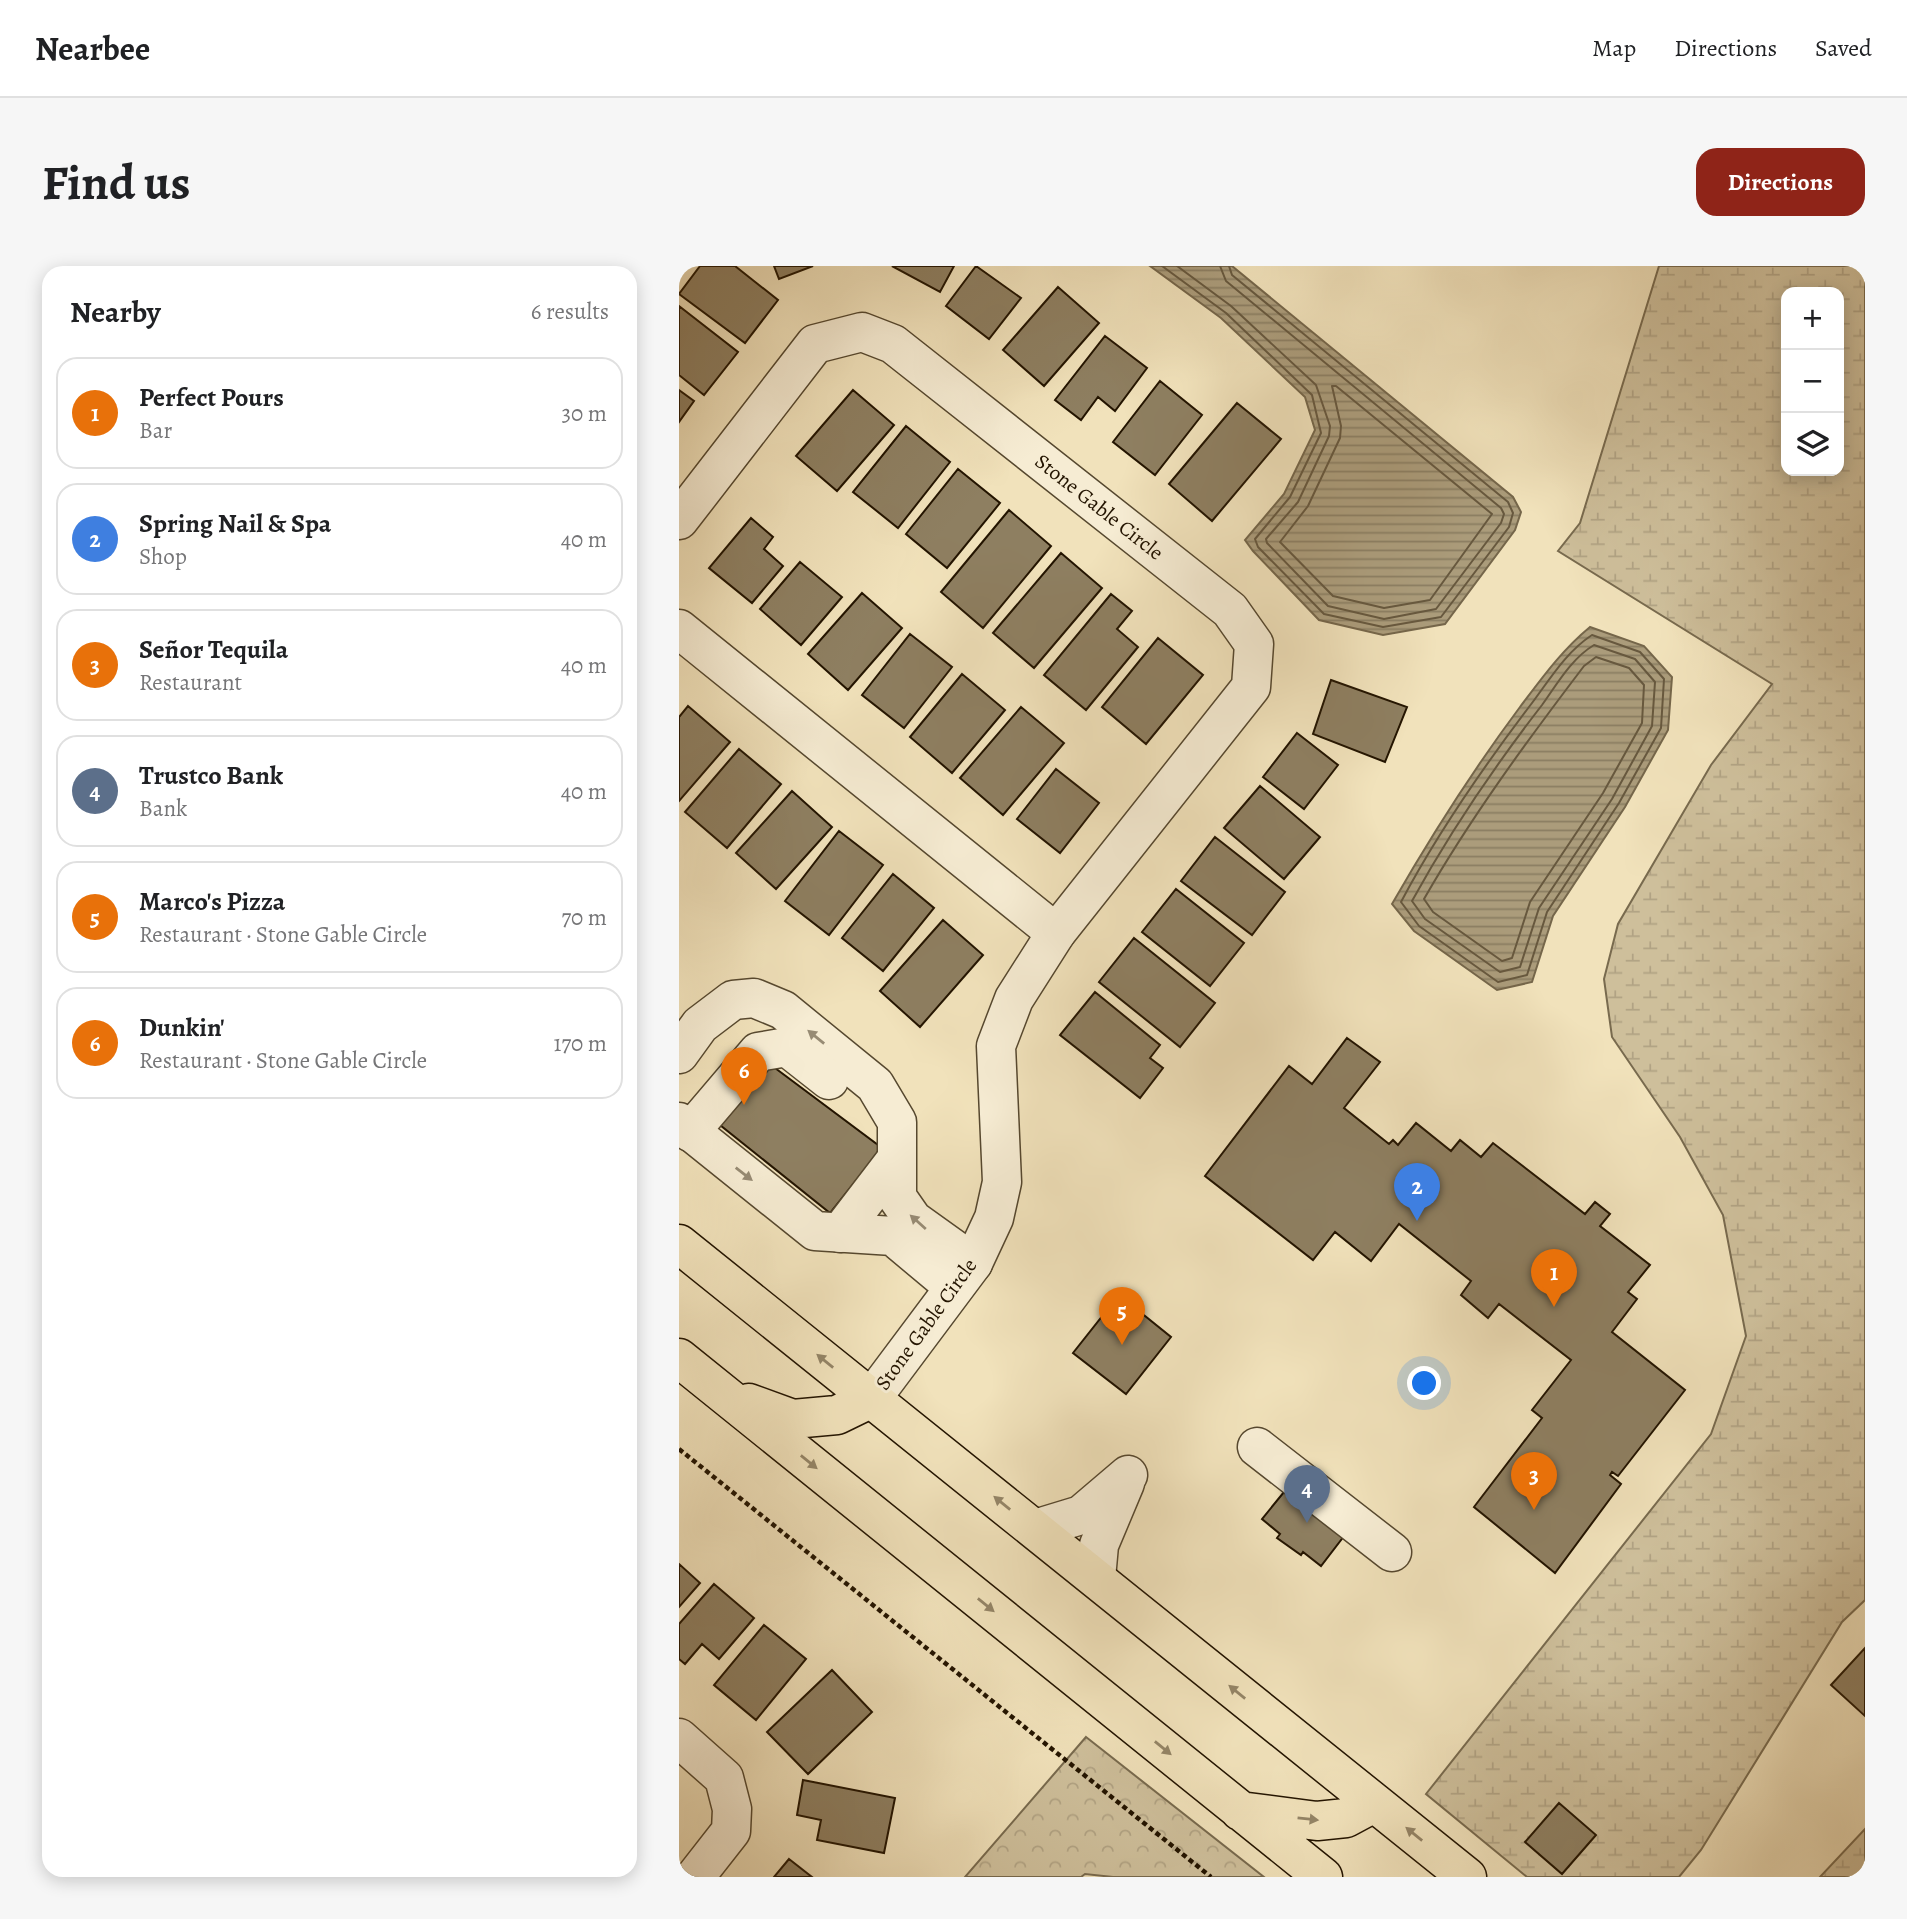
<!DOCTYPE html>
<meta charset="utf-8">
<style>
:root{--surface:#fff;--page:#f6f6f6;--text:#202124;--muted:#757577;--line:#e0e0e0;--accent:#8f2418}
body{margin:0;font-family:Alegreya,serif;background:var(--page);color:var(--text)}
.controls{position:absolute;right:21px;top:21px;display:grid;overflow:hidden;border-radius:14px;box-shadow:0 4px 18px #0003}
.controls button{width:63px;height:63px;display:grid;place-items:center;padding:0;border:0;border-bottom:2px solid var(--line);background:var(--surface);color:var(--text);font:35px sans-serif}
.you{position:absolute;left:746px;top:1118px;width:24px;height:24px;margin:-18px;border:5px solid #fff;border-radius:50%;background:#1a73e8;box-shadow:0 0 0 10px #1a73e833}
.badge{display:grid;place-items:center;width:46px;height:46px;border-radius:50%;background:var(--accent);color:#fff;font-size:23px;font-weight:700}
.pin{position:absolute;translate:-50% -58px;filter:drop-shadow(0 2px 4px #0008)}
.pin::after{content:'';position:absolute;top:37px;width:24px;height:21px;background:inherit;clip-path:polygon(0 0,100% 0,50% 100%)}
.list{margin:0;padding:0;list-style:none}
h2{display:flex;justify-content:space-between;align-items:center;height:91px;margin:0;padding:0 28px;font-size:30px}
h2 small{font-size:23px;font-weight:400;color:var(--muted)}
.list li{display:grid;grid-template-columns:46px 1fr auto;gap:21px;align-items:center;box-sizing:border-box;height:112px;margin:0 14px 14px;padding:0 14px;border:2px solid var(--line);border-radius:21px}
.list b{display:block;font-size:26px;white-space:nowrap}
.list p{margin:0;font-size:23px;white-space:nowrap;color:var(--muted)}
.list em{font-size:23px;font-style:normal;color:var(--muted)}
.icon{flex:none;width:38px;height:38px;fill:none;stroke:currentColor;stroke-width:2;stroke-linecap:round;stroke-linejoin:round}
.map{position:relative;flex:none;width:1186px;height:1611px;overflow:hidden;border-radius:21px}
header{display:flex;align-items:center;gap:42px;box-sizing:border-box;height:98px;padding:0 35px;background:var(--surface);border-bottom:2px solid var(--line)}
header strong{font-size:33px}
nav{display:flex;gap:38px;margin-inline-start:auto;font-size:24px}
.intro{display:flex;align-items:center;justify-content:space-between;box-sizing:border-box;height:168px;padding:0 42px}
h1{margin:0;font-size:49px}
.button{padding:18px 32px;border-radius:21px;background:var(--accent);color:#fff;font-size:24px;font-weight:700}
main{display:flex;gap:42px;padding:0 42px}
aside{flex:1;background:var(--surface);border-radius:21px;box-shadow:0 4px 18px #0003}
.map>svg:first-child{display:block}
</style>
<header>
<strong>Nearbee</strong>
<nav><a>Map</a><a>Directions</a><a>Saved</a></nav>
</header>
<div class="intro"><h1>Find us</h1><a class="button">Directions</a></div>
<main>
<aside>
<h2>Nearby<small>6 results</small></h2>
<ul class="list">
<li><span class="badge" style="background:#e8710a">1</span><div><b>Perfect Pours</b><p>Bar</p></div><em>30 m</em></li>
<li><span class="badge" style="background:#3f7fe0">2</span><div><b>Spring Nail &amp; Spa</b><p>Shop</p></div><em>40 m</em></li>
<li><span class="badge" style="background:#e8710a">3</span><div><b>Señor Tequila</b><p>Restaurant</p></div><em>40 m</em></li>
<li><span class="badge" style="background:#5c6f8a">4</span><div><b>Trustco Bank</b><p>Bank</p></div><em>40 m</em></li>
<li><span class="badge" style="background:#e8710a">5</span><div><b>Marco's Pizza</b><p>Restaurant · Stone Gable Circle</p></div><em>70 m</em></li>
<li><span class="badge" style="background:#e8710a">6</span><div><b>Dunkin'</b><p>Restaurant · Stone Gable Circle</p></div><em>170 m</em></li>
</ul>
</aside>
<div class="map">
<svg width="1186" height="1611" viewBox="0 0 1186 1611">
<defs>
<pattern id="forest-crowns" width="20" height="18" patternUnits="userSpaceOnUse" patternTransform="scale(1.75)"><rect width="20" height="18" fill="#cebf9b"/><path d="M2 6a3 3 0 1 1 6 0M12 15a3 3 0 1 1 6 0" fill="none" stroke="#b1a384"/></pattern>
<pattern id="wetland-marsh" width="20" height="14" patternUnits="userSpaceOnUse" patternTransform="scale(1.75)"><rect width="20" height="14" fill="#cebf9b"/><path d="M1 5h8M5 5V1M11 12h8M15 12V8" fill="none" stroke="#b1a384"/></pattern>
<pattern id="water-rules" width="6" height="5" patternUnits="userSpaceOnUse" patternTransform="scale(1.75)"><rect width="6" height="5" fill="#ab9c7b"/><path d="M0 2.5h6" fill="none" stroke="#8b7e62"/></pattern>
</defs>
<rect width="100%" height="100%" fill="#f1e2bb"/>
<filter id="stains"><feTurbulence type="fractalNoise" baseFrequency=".00286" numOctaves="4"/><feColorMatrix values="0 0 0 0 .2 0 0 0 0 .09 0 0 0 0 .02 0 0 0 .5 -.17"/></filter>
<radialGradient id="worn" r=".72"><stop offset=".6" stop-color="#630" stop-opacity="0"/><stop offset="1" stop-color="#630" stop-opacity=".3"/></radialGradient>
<!-- forest -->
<path fill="url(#forest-crowns)" stroke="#786a4e" stroke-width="2" d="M407,1471L585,1611H434L406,1608L402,1611H286Z"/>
<!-- wetland -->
<path fill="url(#wetland-marsh)" stroke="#786a4e" stroke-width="2" fill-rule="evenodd" d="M980,0H1186V1334L1163,1356L1022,1584L1000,1611H848L747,1528L1032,1168L1067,1070L1044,949L1001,871L933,771L925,713L939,658L1032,499L1093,418L879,285L901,257ZM1107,26H1160V205H1107Z
M1186,1563V1611H1141Z"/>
<!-- water -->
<path fill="url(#water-rules)" stroke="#75664a" stroke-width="2" d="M471,0H553L834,231L842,246L836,264L766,358L704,369L640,354L574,285L566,274L605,228L636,164L626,131L542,52Z
M911,361L965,380L993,411L989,464L946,541L874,650L853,716L818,724L735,665L713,638C752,570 794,504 841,441C863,412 883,384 911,361Z"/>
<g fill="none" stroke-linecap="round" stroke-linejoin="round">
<!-- shore -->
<path stroke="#67583e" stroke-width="2" d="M483,0L547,47L633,129L642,167L611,231L576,273L579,281L645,348L704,361L762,351L830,261L834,247L829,236L553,9L550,0
M498,0L552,40L637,119L651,160L650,170L619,236L587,273L588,277L649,340L705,353L757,343L822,257L825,248L822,242L547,15L541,0
M653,120H657L813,248L751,334L705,342L654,330L601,276L629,240L661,172L662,160Z
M913,369L961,386L985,413L982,462L940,537L868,646L848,709L819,716L740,660L722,636C759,566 805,500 853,437C871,413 887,386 913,369Z
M915,379L956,393L976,416L973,460L933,533L860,642L841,701L821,706L746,653L733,635C771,566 815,501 863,439C878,418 893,392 915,379Z
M917,391L950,402L965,419L963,457L924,527L851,636L833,692L823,695L754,646L745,633C792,551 848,475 905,400Z"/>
</g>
<!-- building -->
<path fill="#8e7f61" stroke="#231400" stroke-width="2" d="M21,0H56L99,34L66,77L0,28Z
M95,0H134L100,13Z
M213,0H275L261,26Z
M297,0L342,32L310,73L267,40Z
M379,21L420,57L365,120L324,84Z
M0,40L59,86L25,129L0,109Z
M426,70L468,102L436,145L419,131L402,154L376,134Z
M481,115L523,149L476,209L434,176Z
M0,124L15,135L0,156Z
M174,124L215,159L158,225L117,190Z
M558,137L602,173L533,255L490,218Z
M227,160L271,196L219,262L174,226Z
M279,203L321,237L268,302L227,268Z
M330,244L372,280L304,362L262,326Z
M72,252L94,271L85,283L104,300L73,337L30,302Z
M382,287L423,322L355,402L314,367Z
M121,296L163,331L122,379L81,343Z
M183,327L223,362L169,424L129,388Z
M432,328L453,345L438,363L459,381L407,444L365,409Z
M231,368L273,401L225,462L183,429Z
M479,372L524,409L467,478L423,441Z
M283,408L326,444L273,507L231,471Z
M652,414L728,441L706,496L634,468Z
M9,440L51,476L0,535V451Z
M342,441L385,477L324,549L281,512Z
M618,467L659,499L625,543L584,511Z
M60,483L102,518L48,582L6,546Z
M377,503L420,537L381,587L338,553Z
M581,520L641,571L605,613L545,562Z
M113,525L153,561L97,623L57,587Z
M160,565L204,599L150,669L106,635Z
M536,571L606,626L573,669L502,615Z
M214,608L255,642L204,705L163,672Z
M497,623L565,677L531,720L463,666Z
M264,654L304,689L241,761L201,725Z
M455,672L536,737L501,781L420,716Z
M416,726L481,779L471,792L484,802L461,832L381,769Z
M668,772L701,796L665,842L710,878L714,874L719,879L737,857L772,885L781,874L802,891L814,877L906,948L916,936L931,948L921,960L971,999L949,1026L958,1033L933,1066L1006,1124L939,1210L933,1206L931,1209L942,1218L876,1307L795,1241L863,1152L853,1144L892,1094L820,1038L809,1052L782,1029L792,1015L720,958L692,995L656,966L634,994L526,910L610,800L633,818Z
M88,796L203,882L151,947L41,859Z
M440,1029L492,1071L447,1128L394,1087Z
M614,1215L672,1261L642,1300L624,1286L622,1289L598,1272L601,1268L583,1253Z
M0,1298L21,1317L0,1341Z
M35,1318L75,1352L40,1393L23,1378L6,1398L0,1393V1358Z
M85,1359L127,1393L77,1454L35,1419Z
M1186,1382V1450L1152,1419Z
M153,1404L193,1446L129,1508L88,1466Z
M124,1514L216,1532L205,1587L138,1574L142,1554L118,1549Z
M880,1537L917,1569L883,1608L846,1576Z
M110,1593L133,1611H95Z"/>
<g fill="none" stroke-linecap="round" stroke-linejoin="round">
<defs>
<g id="minor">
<path id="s1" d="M0,254L136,78L183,66L214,78L551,344L575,378L572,421L377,667L335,733L317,780L323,916L315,952L294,997L193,1132"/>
<path d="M0,363L377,667"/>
<path d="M0,788L21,759L54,734L75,732L104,744L196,819L218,856V931L234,954L294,997"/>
<path d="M0,856L136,965L214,970L275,1021"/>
<path d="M11,866L79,786L108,781L150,814"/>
<path d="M161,967L216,895"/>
<path d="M578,1181L713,1286"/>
<path d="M356,1263L402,1249L449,1209"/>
<path d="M417,1312L420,1279L446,1217"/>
<path d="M0,1472L45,1512L53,1543L52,1565L16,1611"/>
</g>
<path id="major" d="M0,978L788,1611
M0,1092L644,1611
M70,1137L114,1153L158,1149L193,1132
M561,1545L638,1555L667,1552L695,1537"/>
</defs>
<!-- minor casing -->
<use href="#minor" stroke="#56482f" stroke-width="41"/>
<!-- major casing -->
<use href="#major" stroke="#231400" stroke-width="41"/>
<!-- path -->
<path stroke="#231400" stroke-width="4.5" stroke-dasharray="5 3.5" stroke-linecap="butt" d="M0,1183L532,1611"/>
<!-- minor -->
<use href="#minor" stroke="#f6ecd3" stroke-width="38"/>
<!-- major -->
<use href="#major" stroke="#f1e2bb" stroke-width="38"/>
</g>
<!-- one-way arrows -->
<defs><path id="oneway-solid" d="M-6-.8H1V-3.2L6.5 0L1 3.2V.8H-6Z" transform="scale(1.75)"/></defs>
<g fill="#978b74">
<use href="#oneway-solid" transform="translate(137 771) rotate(-141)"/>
<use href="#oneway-solid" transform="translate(65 908) rotate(38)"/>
<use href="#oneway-solid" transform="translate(239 956) rotate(-138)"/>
</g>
<g fill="#948567">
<use href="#oneway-solid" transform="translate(146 1095) rotate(-141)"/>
<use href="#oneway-solid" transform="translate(130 1196) rotate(39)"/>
<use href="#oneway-solid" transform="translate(323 1237) rotate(-141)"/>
<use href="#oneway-solid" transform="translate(307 1339) rotate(39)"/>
<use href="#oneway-solid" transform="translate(558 1426) rotate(-141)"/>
<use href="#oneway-solid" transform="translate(484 1482) rotate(39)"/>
<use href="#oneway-solid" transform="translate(629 1553) rotate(6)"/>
<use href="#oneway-solid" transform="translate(735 1568) rotate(-141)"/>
</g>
<g text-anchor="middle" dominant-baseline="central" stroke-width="6" stroke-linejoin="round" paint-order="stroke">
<!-- street labels -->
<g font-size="21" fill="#231400" stroke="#f6ecd3">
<text stroke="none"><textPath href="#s1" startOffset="567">Stone Gable Circle</textPath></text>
<text transform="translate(247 1058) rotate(-54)">Stone Gable Circle</text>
</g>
</g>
<rect width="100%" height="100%" filter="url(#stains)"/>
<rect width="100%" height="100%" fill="url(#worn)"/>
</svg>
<div class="controls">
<button>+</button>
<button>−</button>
<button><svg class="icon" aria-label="layers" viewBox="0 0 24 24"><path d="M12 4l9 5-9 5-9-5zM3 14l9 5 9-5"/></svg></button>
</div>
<div class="you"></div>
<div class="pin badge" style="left:875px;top:1041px;background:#e8710a">1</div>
<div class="pin badge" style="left:738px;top:955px;background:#3f7fe0">2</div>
<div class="pin badge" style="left:855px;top:1244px;background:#e8710a">3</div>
<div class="pin badge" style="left:628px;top:1257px;background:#5c6f8a">4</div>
<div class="pin badge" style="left:443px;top:1079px;background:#e8710a">5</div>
<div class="pin badge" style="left:65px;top:839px;background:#e8710a">6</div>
</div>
</main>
